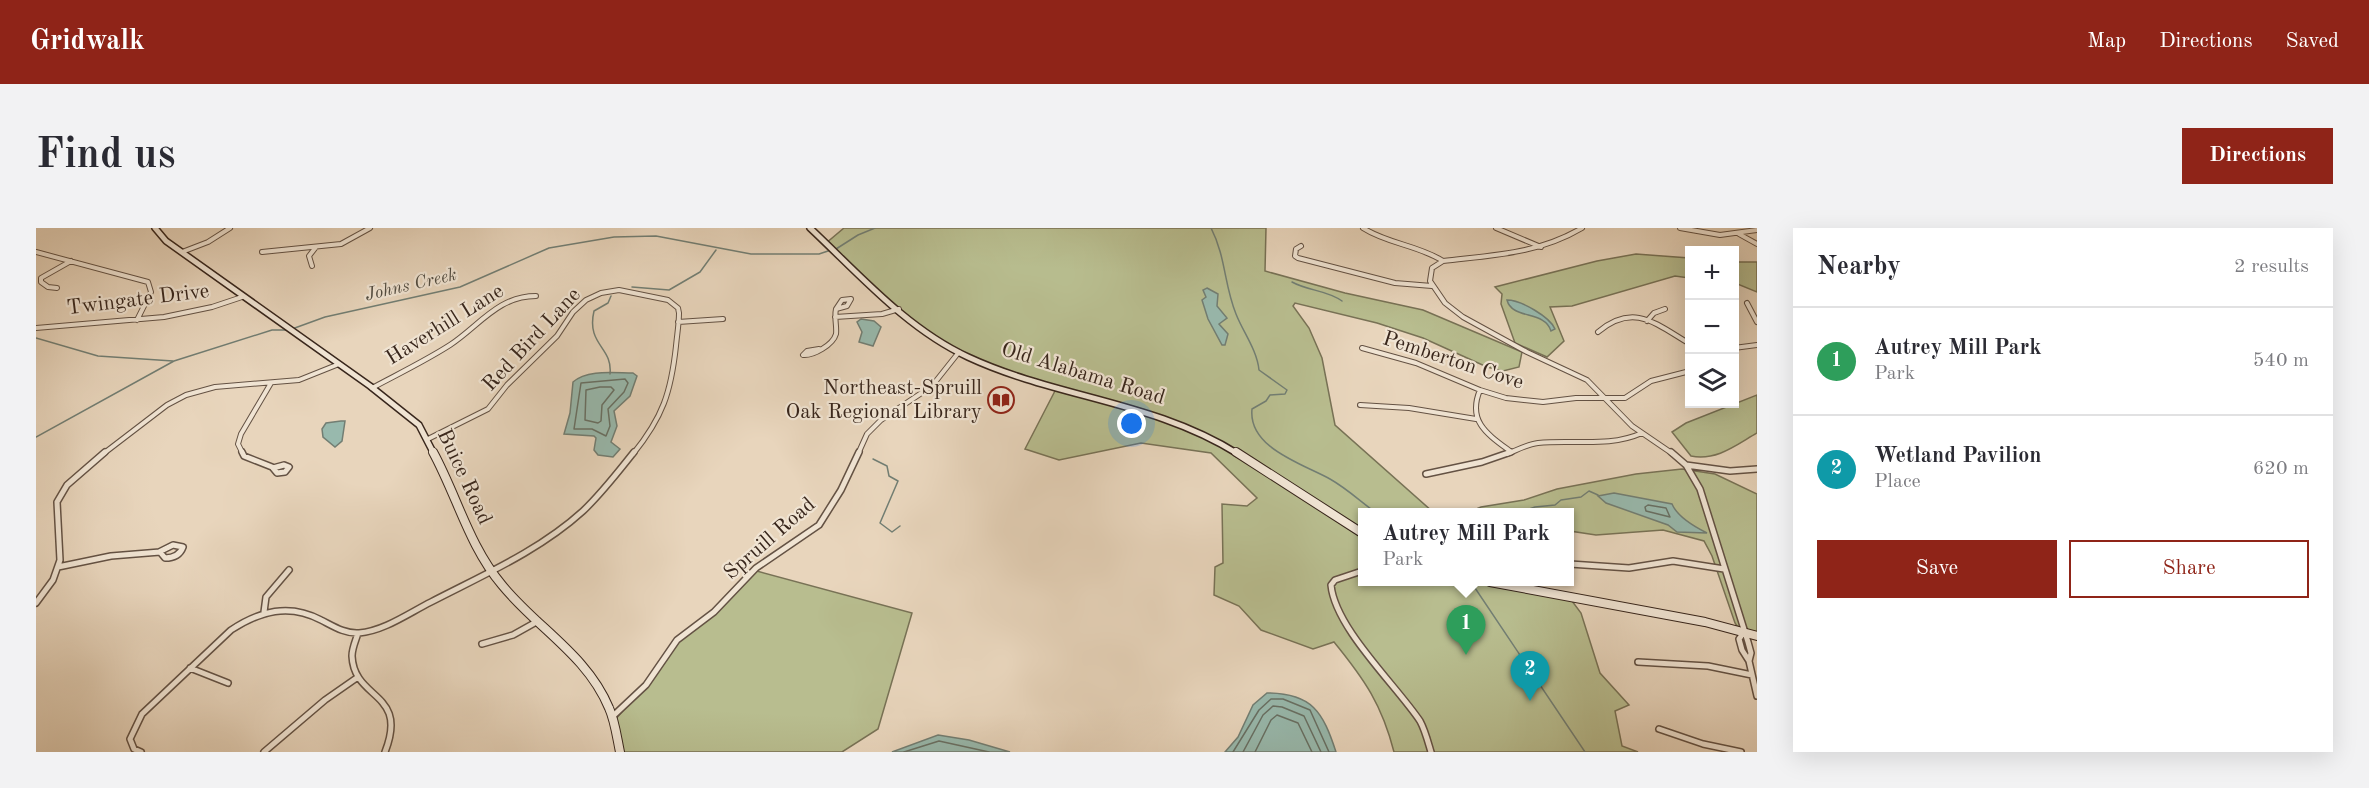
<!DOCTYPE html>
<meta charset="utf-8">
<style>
:root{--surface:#fff;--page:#f2f2f3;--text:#2b2b33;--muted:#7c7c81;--line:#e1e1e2;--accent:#8f2418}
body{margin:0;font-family:"Old Standard TT",serif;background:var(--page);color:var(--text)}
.controls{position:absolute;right:18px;top:18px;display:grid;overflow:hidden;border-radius:0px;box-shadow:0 6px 24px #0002}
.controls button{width:54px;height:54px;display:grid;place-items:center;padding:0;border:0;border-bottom:2px solid var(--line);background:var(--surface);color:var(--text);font:30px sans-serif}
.you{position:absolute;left:1096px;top:196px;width:21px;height:21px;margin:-15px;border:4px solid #fff;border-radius:50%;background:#1a73e8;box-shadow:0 0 0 9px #1a73e833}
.badge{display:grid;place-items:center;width:39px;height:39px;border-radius:50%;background:var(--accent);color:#fff;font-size:20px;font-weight:700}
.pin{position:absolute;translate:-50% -50px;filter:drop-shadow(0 2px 3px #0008)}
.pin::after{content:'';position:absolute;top:32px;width:21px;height:18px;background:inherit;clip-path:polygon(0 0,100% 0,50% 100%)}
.popup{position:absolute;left:1322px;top:280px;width:216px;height:78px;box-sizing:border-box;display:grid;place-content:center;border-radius:0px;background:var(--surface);filter:drop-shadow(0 2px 4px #0005);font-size:20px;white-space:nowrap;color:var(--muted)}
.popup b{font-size:22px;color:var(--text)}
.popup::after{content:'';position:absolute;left:50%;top:100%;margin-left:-12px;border:12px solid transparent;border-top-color:var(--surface)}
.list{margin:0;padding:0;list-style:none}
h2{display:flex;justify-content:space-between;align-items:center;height:78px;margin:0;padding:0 24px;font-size:26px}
h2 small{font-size:20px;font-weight:400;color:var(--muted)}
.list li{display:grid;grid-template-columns:39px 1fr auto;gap:18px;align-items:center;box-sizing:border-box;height:108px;padding:0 24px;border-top:2px solid var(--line)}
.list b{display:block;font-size:22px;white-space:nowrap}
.list p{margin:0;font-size:20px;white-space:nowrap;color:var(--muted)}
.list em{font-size:20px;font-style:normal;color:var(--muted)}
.actions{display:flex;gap:12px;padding:18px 24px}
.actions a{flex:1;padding:14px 0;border:2px solid var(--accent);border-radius:0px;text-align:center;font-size:21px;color:var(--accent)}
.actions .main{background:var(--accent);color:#fff}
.icon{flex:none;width:33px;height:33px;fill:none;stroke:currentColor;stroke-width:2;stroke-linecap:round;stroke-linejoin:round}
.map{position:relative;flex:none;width:1721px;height:524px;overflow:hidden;border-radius:0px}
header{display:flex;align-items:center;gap:36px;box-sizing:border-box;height:84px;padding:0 30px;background:var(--accent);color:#fff}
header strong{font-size:28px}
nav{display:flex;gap:33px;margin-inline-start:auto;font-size:21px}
.intro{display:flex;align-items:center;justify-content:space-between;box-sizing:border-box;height:144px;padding:0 36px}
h1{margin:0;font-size:42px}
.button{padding:15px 27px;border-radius:0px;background:var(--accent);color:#fff;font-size:21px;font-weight:700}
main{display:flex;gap:36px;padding:0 36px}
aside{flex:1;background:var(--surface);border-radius:0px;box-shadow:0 6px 24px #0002}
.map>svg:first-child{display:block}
</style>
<header>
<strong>Gridwalk</strong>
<nav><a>Map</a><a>Directions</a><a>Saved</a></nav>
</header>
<div class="intro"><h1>Find us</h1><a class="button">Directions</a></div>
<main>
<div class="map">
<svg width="1721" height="524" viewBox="0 0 1721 524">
<rect width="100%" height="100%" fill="#e8d5bc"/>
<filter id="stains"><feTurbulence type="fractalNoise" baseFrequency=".00333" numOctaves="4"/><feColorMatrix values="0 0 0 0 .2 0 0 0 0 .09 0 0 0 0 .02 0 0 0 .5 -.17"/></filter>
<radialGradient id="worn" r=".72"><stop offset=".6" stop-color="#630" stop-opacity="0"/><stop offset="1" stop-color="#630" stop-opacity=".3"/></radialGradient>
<!-- green -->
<path fill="#b8bd8f" stroke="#787256" stroke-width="1.5" d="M808,0H1230L1229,43L1309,65L1387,82L1486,124L1483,139L1467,143L1451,139L1387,110L1341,95L1259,75L1257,78L1273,100L1286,130L1299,197L1397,284H1326V305L1278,278L1326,310V354H1451L1536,373L1545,385L1564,445L1593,477L1579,483L1586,518L1602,524H1358C1346,477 1329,452 1298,414L1277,421L1225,402L1203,378L1178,367L1179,339L1187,335L1186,276L1211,278L1221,270L1175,225L1105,215L1023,232L989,221L1021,159C981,144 934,133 897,110C857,85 824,48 789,16Z
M1600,26L1653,30V50L1639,48L1536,78L1514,79L1528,113L1511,129L1479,115L1465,76L1466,66L1459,59L1561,33Z
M1699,34H1721V64L1699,55Z
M1721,167V205C1700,217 1681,233 1655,228L1636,204L1650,195Z
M1646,241L1679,246L1721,266V405L1701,398L1699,395L1676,328L1668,313L1627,302L1560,307L1534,303V284H1433L1445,279L1488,272L1521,261L1600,246Z
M717,342L876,385L842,501L806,524H584L578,493L609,457L643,408L685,377Z"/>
<!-- water -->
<path fill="#98b9ad" stroke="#727e73" stroke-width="1.5" d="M1171,60L1182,66L1181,78L1191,90L1183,96L1192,106L1189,117H1186L1172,91L1166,72L1170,69L1167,62Z
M1471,72C1485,72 1514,89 1519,101L1515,103C1509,82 1476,92 1471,72Z
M825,91L838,93L845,99L837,118L823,114L826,104L821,94Z
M597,145L601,148L594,168L578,183L581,198L575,214L584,221L577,229L562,227L558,222L560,210L558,208L528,206L534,185L537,154C551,141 579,145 597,145Z
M305,193H309L306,213L299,219L287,209L286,201L290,195Z
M1578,265L1636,276C1641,288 1659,299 1671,305L1641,304L1632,297L1570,275L1562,268Z
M1231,465C1276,465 1287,484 1300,524H1189L1202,509L1217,477Z
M902,507L933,512L974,524H856Z"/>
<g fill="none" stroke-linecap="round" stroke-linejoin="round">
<!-- shore -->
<path stroke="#687064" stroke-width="1.5" d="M589,151L592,155L588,164L572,181L574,198L570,208L556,201H538L545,155Z
M564,159H575L578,162L566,177L565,193L562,195L549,192L550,162Z
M1612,277L1630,280L1634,289L1610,283L1609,279Z
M868,524L903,513L953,524
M1197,524L1223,482L1235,471H1247L1274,482L1293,524
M1207,524L1227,487L1237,478L1246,479L1268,488L1285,524
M1219,524L1235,492L1241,487L1262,495L1276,524"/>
<!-- stream -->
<path stroke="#727e73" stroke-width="1.5" d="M1175,0C1190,29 1188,57 1200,86C1207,104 1221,122 1223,142L1251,162L1249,166L1234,167L1230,173L1216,181C1212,220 1267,236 1294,251C1310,260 1324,273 1339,284
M800,21L822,7L839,0
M1256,54C1272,63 1291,62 1306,73
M596,59L633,62L664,44L680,22
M256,101L289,89L424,59L513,20L578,9L620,8L715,26H783L795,22
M0,110L62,128L137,133
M574,146C577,119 550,117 558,83L572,75L575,68
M0,209L138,133L236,102H252
M837,231L851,238L853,248L862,253L844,295L856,304L864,298
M1484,284L1499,279L1519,277L1525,272L1545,269L1553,263L1562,267
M1435,354L1549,524"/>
<defs>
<path id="street-far1" d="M1327,0C1352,16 1382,17 1407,33
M1460,0L1505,19
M1546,0C1502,26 1457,27 1407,33L1396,40L1394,53L1409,75L1427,89L1491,124L1551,152L1596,198L1637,226
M1644,0L1684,7L1721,2
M1703,6L1721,16
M1265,18L1260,21L1259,28L1262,30L1359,55L1396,58
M0,24L112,54L115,64L101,92
M146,24L172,14L194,0
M226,24L305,16L334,0
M276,38L273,28L280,19
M21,60L12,59L5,54V50L35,33
M815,71L811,78L800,81L806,72Z
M1711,75L1721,94
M799,89L846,86L863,81
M1611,93L1618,85L1629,81
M642,94L687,91
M0,100L128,89L176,79L206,69
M1562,104C1598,74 1620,96 1654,116
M1326,120L1380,135L1444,162L1470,170L1507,174L1540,170H1589L1615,153L1654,143
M1698,120L1721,117
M783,121L771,123L767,127C777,128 797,117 800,106C801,98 798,90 800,81
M336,160C362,146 389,133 414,117C443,98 462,68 500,68
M1444,162C1431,193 1451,206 1474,223
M1324,177L1373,180L1440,191
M392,211L452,181L471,157L521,108L537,84L550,72L565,65L583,62L632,72L642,80L643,85C643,96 641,107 640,118C635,164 627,189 597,226
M67,226L131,177L150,167L179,159L263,152L303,136
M207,226L202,216L205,206L235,155
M822,226L831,206L845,192L896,158L923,124
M1471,226C1481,222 1492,216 1502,215C1538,211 1572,220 1606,205"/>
<path id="street" d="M206,224L208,228L236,239L241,245L249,244L253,239L248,237L237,240
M1635,224L1650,237L1664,261L1712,414L1715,425L1713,433
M1650,237L1694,243L1721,241
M1390,246L1446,234L1475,224
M1534,336L1593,340L1637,333L1688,341
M22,339L75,328L124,324L129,330C137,330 144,327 147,319L137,317L123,324
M1326,343L1299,352L1295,357C1299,400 1360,457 1384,493C1389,502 1392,514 1395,524
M0,375L17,352L24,332L21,274L31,257L69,224
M228,384L230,369L253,342
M1708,404L1703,411L1706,422L1713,433L1721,468
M322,405C320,412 316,420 316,428C318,473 373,463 349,524
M446,416L477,407L502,393
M1602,434L1672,438L1716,447
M154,440L192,455
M576,489L610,457L641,412L678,384L720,340L783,297L805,262L823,224
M1623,501L1667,516L1705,524
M105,524L98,521L94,511L106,486L195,402C224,383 253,375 285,392C297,398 309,406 323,405C348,403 373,385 395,374C447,347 503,323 547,283C566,265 582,244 598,224
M228,524L289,472L322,449"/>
<path id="secondary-far1" d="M119,0L130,13L334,158L383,197L398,226
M774,0C823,46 871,101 932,129C1020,170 1118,173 1202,226"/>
<path id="secondary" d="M397,224C421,268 433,318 466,357C501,400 551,427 573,480C579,493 581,510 584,524
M1200,224L1326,305
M1454,354L1669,394L1721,408"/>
</defs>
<!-- street-far1 casing -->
<use href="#street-far1" stroke="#645244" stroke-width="6"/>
<!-- street casing -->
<use href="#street" stroke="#645244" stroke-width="8"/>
<!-- secondary-far1 casing -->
<use href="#secondary-far1" stroke="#38261c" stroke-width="8"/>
<!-- secondary casing -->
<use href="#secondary" stroke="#38261c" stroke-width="10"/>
<!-- street-far1 -->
<use href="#street-far1" stroke="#f0e4d3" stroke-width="4"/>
<!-- street -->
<use href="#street" stroke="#f0e4d3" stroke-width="5"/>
<!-- secondary-far1 -->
<use href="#secondary-far1" stroke="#f0e4d3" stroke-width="5"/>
<!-- secondary -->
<use href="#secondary" stroke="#f0e4d3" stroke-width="8"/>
</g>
<!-- icons -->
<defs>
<symbol id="library-ring" viewBox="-11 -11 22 22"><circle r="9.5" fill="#f0e4d3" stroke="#8f2418" stroke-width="1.5"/><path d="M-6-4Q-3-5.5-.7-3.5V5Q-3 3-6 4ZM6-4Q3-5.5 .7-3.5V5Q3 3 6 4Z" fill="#8f2418"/></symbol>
</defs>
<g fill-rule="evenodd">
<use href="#library-ring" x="950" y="157" width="30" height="30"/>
</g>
<g text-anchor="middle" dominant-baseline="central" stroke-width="4.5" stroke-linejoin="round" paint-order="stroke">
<!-- far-water labels -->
<g font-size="18" font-style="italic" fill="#504b40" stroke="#f0e4d3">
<text transform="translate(375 57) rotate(-13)">Johns Creek</text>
</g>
<!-- street labels -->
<g font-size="21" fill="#38261c" stroke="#f0e4d3">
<text transform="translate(102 72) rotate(-7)">Twingate Drive</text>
<text transform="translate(409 97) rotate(-32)">Haverhill Lane</text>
<text transform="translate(496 112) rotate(-47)">Red Bird Lane</text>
<text transform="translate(1417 133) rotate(18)">Pemberton Cove</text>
<text transform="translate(1047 146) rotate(17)">Old Alabama Road</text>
<text transform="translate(428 249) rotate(65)">Buice Road</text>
<text transform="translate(734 311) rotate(-41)">Spruill Road</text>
</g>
<!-- poi labels -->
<g font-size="21" fill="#38261c" stroke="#f0e4d3" text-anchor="end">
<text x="946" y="160">Northeast-Spruill<tspan x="946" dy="24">Oak Regional Library</tspan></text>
</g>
</g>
<rect width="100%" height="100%" filter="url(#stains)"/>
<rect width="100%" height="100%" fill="url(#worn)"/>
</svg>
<div class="controls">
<button>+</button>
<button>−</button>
<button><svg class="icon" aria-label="layers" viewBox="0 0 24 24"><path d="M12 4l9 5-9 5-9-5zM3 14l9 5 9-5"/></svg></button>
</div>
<div class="you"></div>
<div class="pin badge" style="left:1430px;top:427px;background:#2e9e5b">1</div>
<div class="popup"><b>Autrey Mill Park</b>Park</div>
<div class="pin badge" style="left:1494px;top:473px;background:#0f9aa8">2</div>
</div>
<aside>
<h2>Nearby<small>2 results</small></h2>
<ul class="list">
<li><span class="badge" style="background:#2e9e5b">1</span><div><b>Autrey Mill Park</b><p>Park</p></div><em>540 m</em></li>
<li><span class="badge" style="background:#0f9aa8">2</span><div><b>Wetland Pavilion</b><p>Place</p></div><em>620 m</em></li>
</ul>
<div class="actions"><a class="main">Save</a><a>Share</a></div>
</aside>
</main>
